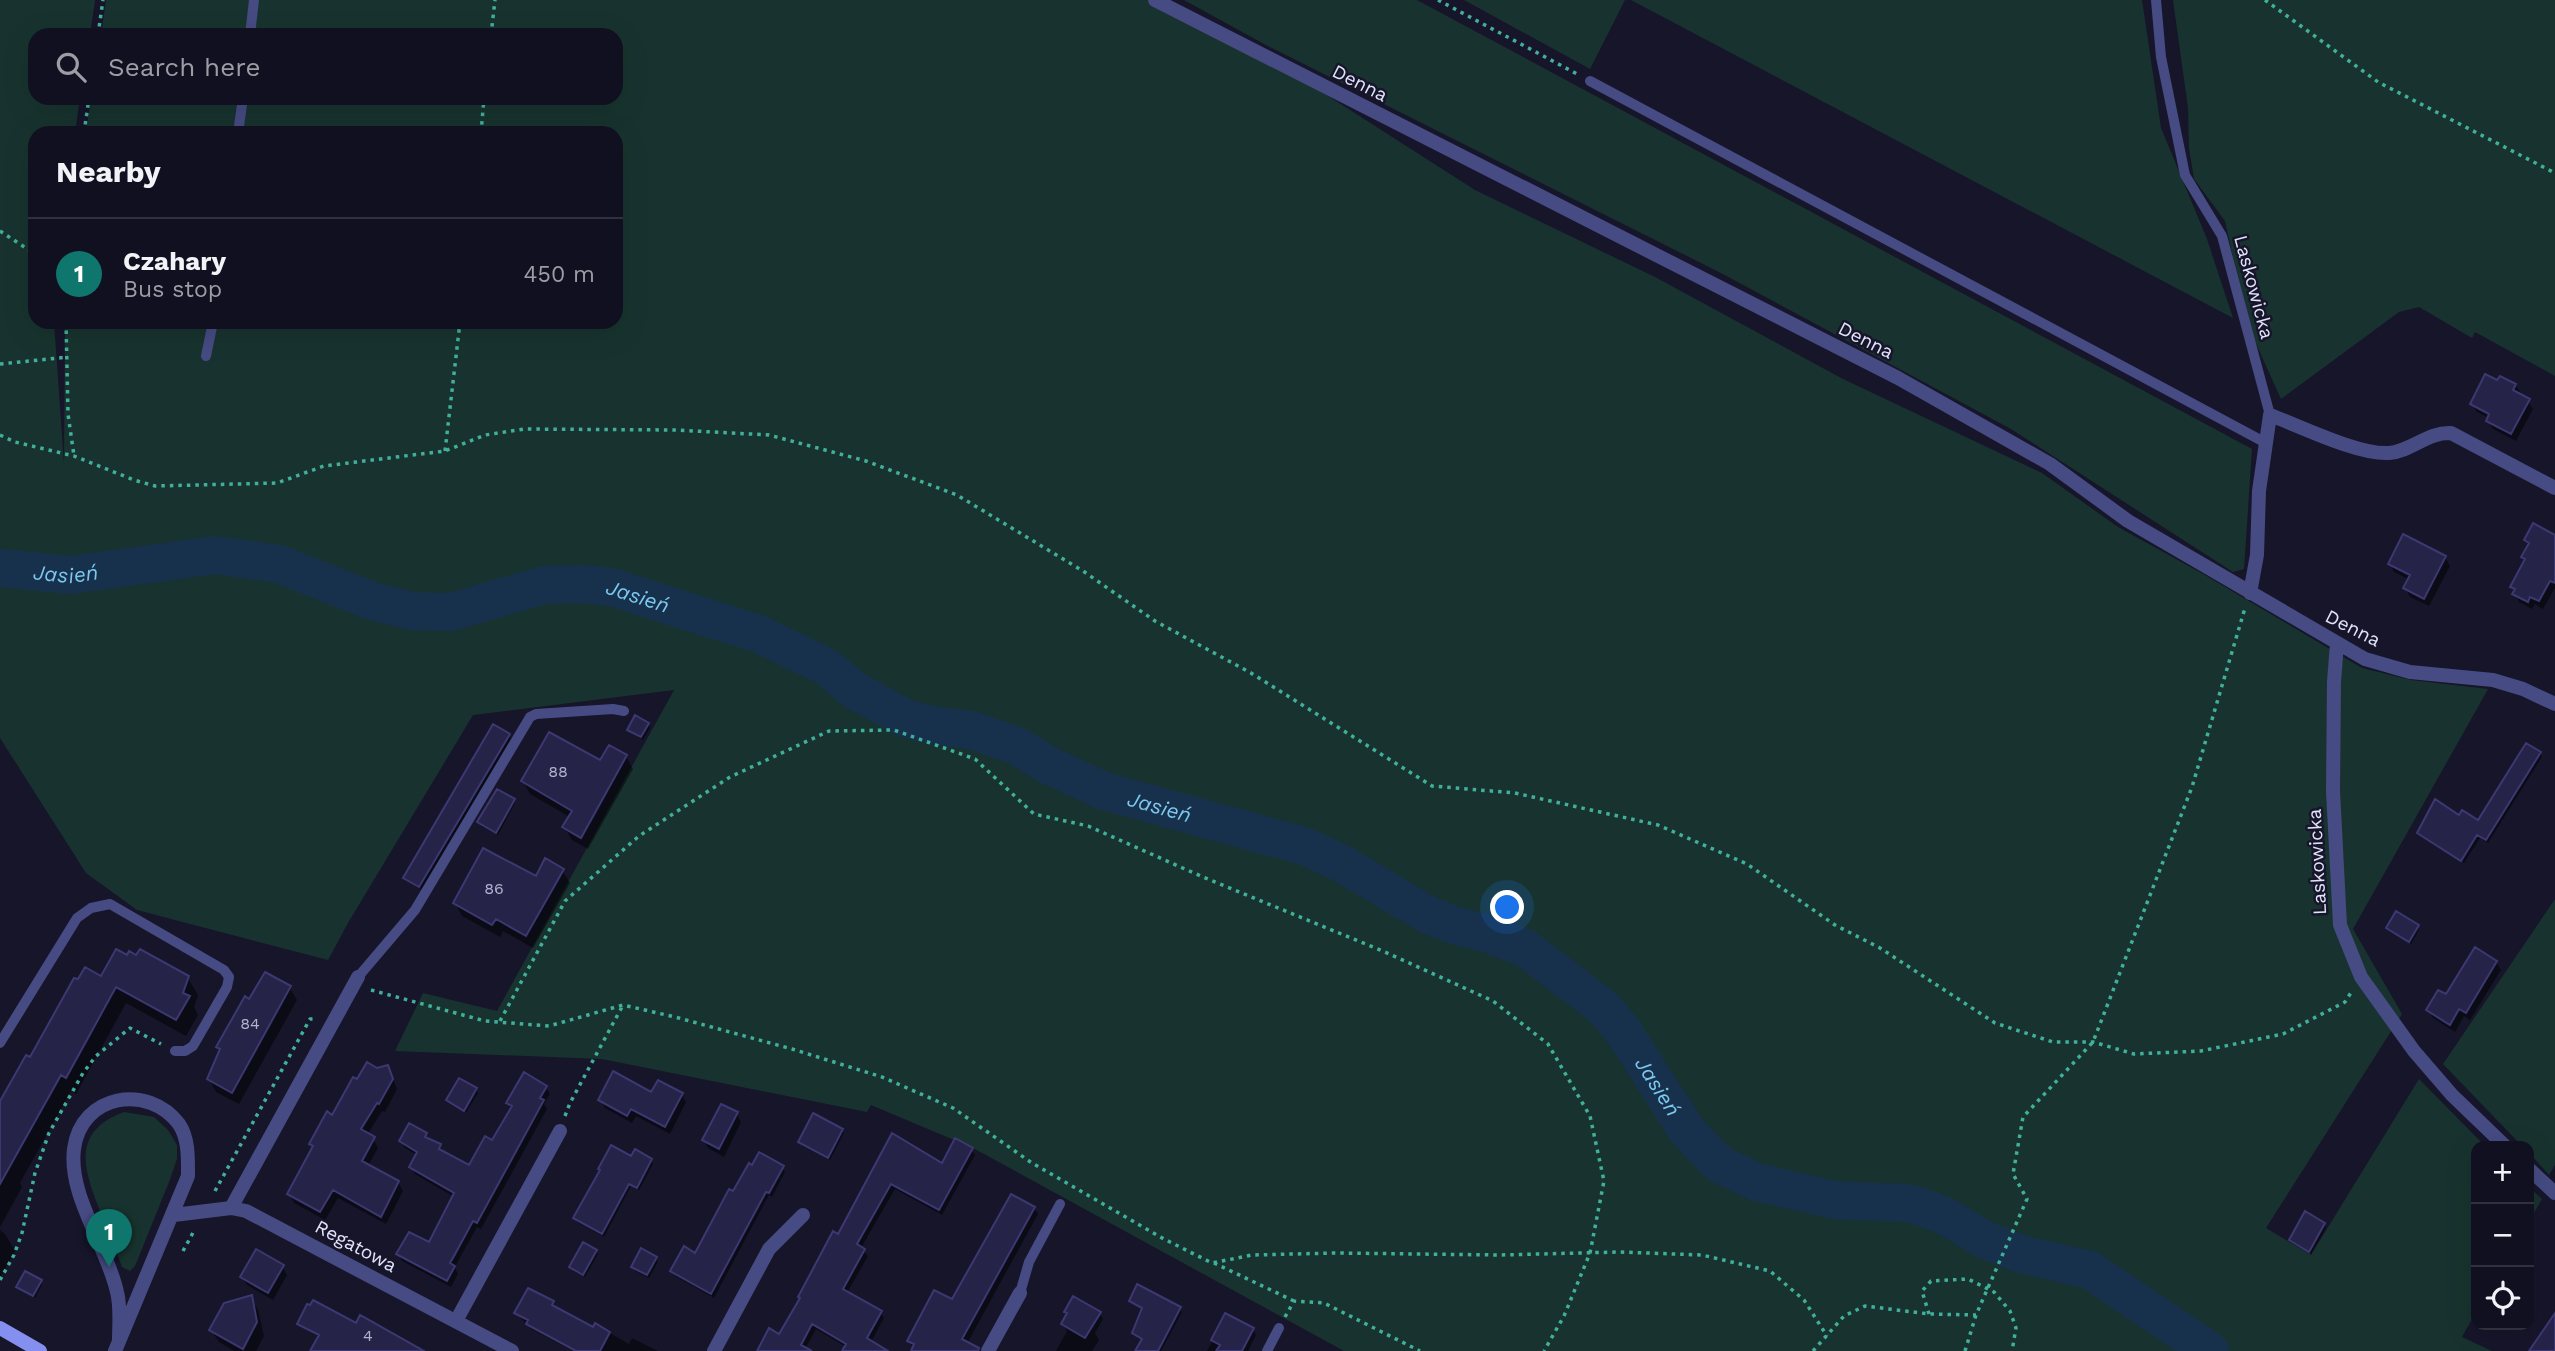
<!DOCTYPE html>
<meta charset="utf-8">
<style>
:root{--surface:#101020;--page:#191929;--text:#f1f3f6;--muted:#9c9da5;--line:#30303e;--accent:#0f766e}
body{margin:0;font-family:"Work Sans",sans-serif;background:var(--page);color:var(--text)}
.controls{position:absolute;right:21px;bottom:21px;display:grid;overflow:hidden;border-radius:14px;box-shadow:0 7px 28px #0002}
.controls button{width:63px;height:63px;display:grid;place-items:center;padding:0;border:0;border-bottom:2px solid var(--line);background:var(--surface);color:var(--text);font:35px sans-serif}
.you{position:absolute;left:1508px;top:908px;width:24px;height:24px;margin:-18px;border:5px solid #fff;border-radius:50%;background:#1a73e8;box-shadow:0 0 0 10px #1a73e833}
.badge{display:grid;place-items:center;width:46px;height:46px;border-radius:50%;background:var(--accent);color:#fff;font-size:23px;font-weight:700}
.pin{position:absolute;translate:-50% -58px;filter:drop-shadow(0 2px 4px #0008)}
.pin::after{content:'';position:absolute;top:37px;width:24px;height:21px;background:inherit;clip-path:polygon(0 0,100% 0,50% 100%)}
.list{margin:0;padding:0;list-style:none}
h2{display:flex;justify-content:space-between;align-items:center;height:91px;margin:0;padding:0 28px;font-size:30px}
h2 small{font-size:23px;font-weight:400;color:var(--muted)}
.list li{display:grid;grid-template-columns:46px 1fr auto;gap:21px;align-items:center;box-sizing:border-box;height:112px;padding:0 28px;border-top:2px solid var(--line)}
.list b{display:block;font-size:26px;white-space:nowrap}
.list p{margin:0;font-size:23px;white-space:nowrap;color:var(--muted)}
.list em{font-size:23px;font-style:normal;color:var(--muted)}
.icon{flex:none;width:38px;height:38px;fill:none;stroke:currentColor;stroke-width:2;stroke-linecap:round;stroke-linejoin:round}
.map{position:relative;flex:none;width:2555px;height:1351px;overflow:hidden}
.search{position:absolute;background:var(--surface);box-shadow:0 7px 28px #0002;left:28px;top:28px;width:595px;height:77px;display:flex;align-items:center;gap:18px;box-sizing:border-box;padding:0 24px;border-radius:21px;color:var(--muted);font-size:26px}
.panel{position:absolute;background:var(--surface);box-shadow:0 7px 28px #0002;left:28px;top:126px;width:595px;height:203px;border-radius:21px}
.map>svg:first-child{display:block}
</style>
<div class="map">
<svg width="2555" height="1351" viewBox="0 0 2555 1351">
<rect width="100%" height="100%" fill="#16152a"/>
<!-- green -->
<path fill="#18332f" d="M0,0H95L90,35H35V98H80L75,133H35V322H54L64,464L65,322H616V133H86L91,98H616V35H101L106,0H1155L1269,58L1475,190L1655,277L1843,379L2042,473L2118,527L2205,575L2362,668L2411,680L2488,689L2353,929L2402,1014L2266,1228L2311,1255L2419,1079L2485,1146H2476V1312L2462,1337L2492,1351H1344L973,1148L871,1105L867,1112L602,1059L395,1051L423,993L497,1011L674,690L473,715L348,923L328,960L137,910L86,873L0,738Z
M1184,0H1417L2252,449L2244,569L2233,572L2011,429L1721,273L1264,44Z
M1464,0H1625L1590,69Z
M1631,0H2142L2161,128L2207,239L2233,318Z
M2173,0H2555V376L2475,332L2472,338L2419,307L2399,312L2281,399L2248,326L2225,221L2194,179L2189,148L2188,108Z
M2555,899V1165L2549,1175L2529,1153V1146H2522L2443,1064Z
M124,1112L154,1117L168,1130L177,1145V1159L169,1182L135,1266L130,1271L122,1267C115,1248 108,1230 100,1211C84,1170 70,1132 124,1112Z
M2529,1187L2542,1199L2529,1222Z"/>
<!-- shadow -->
<path fill="#0007" d="M2498,382L2515,385L2533,409L2516,441L2493,429L2488,421L2489,418L2477,412L2472,404Z
M2555,537V588L2543,609L2535,604L2532,609L2519,602L2512,587L2525,561L2523,557L2529,546L2526,540Z
M2445,557L2450,566L2429,606L2410,597L2405,588L2410,580L2394,572L2390,564Z
M648,724L650,728L643,740L629,730Z
M509,735L511,739L422,890L407,881L405,878Z
M2540,753L2542,757L2488,843L2480,838L2464,863L2421,836L2419,832L2459,817L2478,822Z
M626,756L633,769L588,849L572,840L564,827L570,817L530,794L523,781Z
M513,800L515,803L498,835L481,826L479,822Z
M562,870L570,883L533,948L503,931L500,937L462,916L455,903Z
M2417,926L2419,930L2411,944L2388,928Z
M2496,962L2501,970L2470,1020L2464,1016L2455,1032L2433,1018L2428,1010Z
M101,978H188L198,995L194,1007L198,1015L186,1036L126,1003L76,1094L71,1091L20,1183L22,1187L0,1227V1105L30,1059Z
M289,987L297,1000L239,1104L216,1092L209,1079L221,1052L218,1047L250,1001Z
M388,1067L397,1089L385,1112L382,1111L367,1135L373,1139L378,1148L368,1166L398,1182L403,1191L386,1224L338,1198L325,1220L294,1203L289,1194L313,1148L311,1144L358,1081L377,1070Z
M546,1087L550,1094L544,1104L547,1109L481,1229L477,1227L457,1263L455,1268L458,1274L451,1287L402,1261L398,1254L429,1245L454,1197L415,1174L411,1167L417,1155L405,1148L401,1141L426,1135L430,1141L440,1146L444,1153L469,1168L493,1143L512,1109L508,1103Z
M476,1089L478,1093L466,1113L448,1100Z
M652,1094H681L686,1102L670,1134L636,1116L632,1123L605,1108L600,1100Z
M736,1113L741,1122L724,1157L708,1148L704,1140Z
M842,1130L844,1133L830,1160L802,1146L800,1142Z
M893,1136L943,1165L971,1149L975,1155L942,1215L895,1189L861,1248L868,1256L847,1293L880,1312L884,1318L866,1351H853L816,1329L804,1351H760L780,1336L839,1236Z
M632,1158L651,1160L653,1164L639,1190L631,1186L604,1237L577,1222L575,1218Z
M752,1167H782L785,1172L772,1197L769,1195L714,1298L675,1276L672,1271L696,1255Z
M1034,1208L1038,1214L963,1351H913L914,1349L909,1341L953,1301Z
M2324,1224L2326,1228L2311,1254L2291,1240Z
M0,1230L5,1234L15,1251L0,1278Z
M596,1251L598,1254L585,1277L573,1271L571,1267Z
M656,1258L658,1262L649,1278L635,1271L633,1267Z
M282,1266L287,1275L273,1300L247,1285L242,1277Z
M40,1281L42,1285L35,1298L18,1286Z
M251,1297L258,1310L264,1336L256,1351H234L219,1342L211,1330Z
M1131,1301L1180,1309L1182,1312L1161,1351H1142L1143,1340L1134,1333L1143,1310Z
M553,1303L556,1308L594,1330L596,1325L629,1344L632,1338L658,1351H573L531,1329L516,1313Z
M1066,1312L1099,1313L1103,1319L1095,1333L1099,1340L1092,1351H1056L1067,1331L1063,1324L1068,1315Z
M1226,1316L1253,1330L1256,1335L1248,1351H1207Z
M299,1324L356,1325L420,1351H363L331,1343L301,1327Z"/>
<g fill="none" stroke-linecap="round" stroke-linejoin="round">
<!-- river -->
<path stroke="#17314c" stroke-width="38" id="s1" d="M0,568L70,575L215,555L279,564L372,601L412,611L451,612L544,585L581,584L611,587L759,634L827,667L854,690L907,719L937,726L972,730L1017,746L1048,765L1104,791L1304,846L1343,864L1428,915L1457,926L1489,934L1525,948L1604,1008L1623,1031L1688,1132L1719,1164L1757,1182L1834,1200L1907,1203L1925,1208L1949,1218L1981,1238L2021,1254L2090,1270L2210,1351"/>
</g>
<!-- building -->
<path fill="#262349" stroke="#3c3872" stroke-width="2" d="M2485,374L2497,380L2500,376L2516,384L2513,390L2530,399L2511,434L2486,421L2489,414L2470,404Z
M2533,523L2555,535V583L2550,581L2539,601L2530,597L2528,602L2512,594L2515,589L2510,587L2525,559L2521,557L2529,543L2524,540Z
M2403,534L2446,556L2424,599L2403,588L2410,575L2388,564Z
M635,715L649,723L641,737L627,730Z
M493,724L510,734L419,887L403,878Z
M549,732L600,760L609,745L627,755L581,838L562,827L572,811L521,781Z
M2526,743L2541,752L2486,840L2477,835L2461,861L2417,833L2435,799L2459,815L2462,810L2478,820Z
M497,789L515,799L496,833L477,822Z
M483,848L536,876L545,858L564,869L526,936L496,919L492,925L453,903Z
M2396,911L2419,925L2409,942L2386,928Z
M2475,947L2497,961L2466,1013L2459,1009L2450,1025L2426,1010L2438,990L2446,994Z
M116,949L127,955L129,951L136,955L140,949L189,976L183,993L190,996L176,1020L116,987L66,1078L61,1075L0,1184V1101L26,1055L30,1057L74,978L78,979L85,967L101,976Z
M265,972L291,986L232,1093L207,1079L220,1049L216,1047L245,996L249,999Z
M367,1062L377,1068L388,1065L393,1079L379,1104L377,1103L361,1129L375,1137L362,1161L399,1181L381,1217L333,1190L320,1212L287,1194L313,1146L309,1144L327,1111L332,1115L353,1077L357,1079Z
M613,1071L651,1092L658,1080L683,1093L665,1127L631,1109L627,1116L598,1100Z
M524,1072L547,1086L540,1098L544,1100L477,1223L473,1221L454,1256L450,1263L455,1266L447,1281L396,1254L409,1232L429,1242L454,1193L409,1167L417,1152L399,1141L409,1123L427,1133L425,1137L441,1144L439,1149L469,1165L485,1136L492,1140L512,1106L506,1103Z
M459,1078L477,1088L464,1111L446,1100Z
M721,1104L738,1112L719,1149L702,1140Z
M813,1113L843,1129L828,1158L798,1142Z
M892,1133L942,1163L955,1138L973,1148L939,1210L891,1184L857,1244L865,1249L843,1289L882,1311L867,1338L888,1351H842L846,1344L812,1324L801,1345L812,1351H757L769,1328L779,1334L800,1298L798,1297L833,1231L838,1234Z
M611,1145L631,1156L635,1149L652,1159L637,1188L629,1184L602,1234L573,1218L600,1170L598,1169Z
M759,1152L784,1166L769,1193L766,1192L711,1294L670,1271L684,1246L695,1253L729,1189L733,1191L749,1163L752,1165Z
M1011,1194L1035,1207L962,1339L979,1348L978,1351H911L914,1344L907,1341L934,1290L952,1299Z
M2305,1211L2325,1223L2309,1252L2289,1240Z
M583,1242L597,1250L583,1275L569,1267Z
M641,1248L657,1257L647,1275L631,1267Z
M256,1249L284,1265L268,1293L240,1277Z
M25,1271L42,1280L33,1296L16,1287Z
M1137,1284L1181,1307L1158,1351H1135L1142,1339L1132,1333L1142,1308L1129,1301Z
M528,1288L554,1301L552,1305L593,1327L595,1323L610,1332L600,1351H576L526,1324L528,1320L514,1313Z
M252,1295L257,1322L243,1349L209,1330L224,1303Z
M1073,1296L1101,1312L1085,1338L1061,1324L1067,1313L1064,1312Z
M313,1300L356,1323L360,1315L424,1351H310L319,1335L297,1324L307,1304L310,1305Z
M1225,1313L1254,1328L1242,1351H1216L1220,1345L1211,1340Z
M2555,1313V1351H2529Z"/>
<g fill="none" stroke-linecap="round" stroke-linejoin="round">
<!-- path -->
<path stroke="#41b09b" stroke-width="3.5" stroke-dasharray="3.5 5" stroke-linecap="butt" d="M1438,0L1579,75
M2265,0L2378,82L2555,173
M98,35L103,0
M491,35L495,0
M84,133L89,98
M481,133L484,98
M0,231L35,254
M66,322L68,414L74,456
M0,364L68,357
M0,435L15,442L74,456L134,480L155,486L277,483L324,466L445,451L485,435L525,429L676,430L769,435L866,461L957,495L1083,571L1155,621L1251,673L1432,786L1515,793L1658,825L1747,864L1835,925L1880,948L1995,1023L2053,1042H2093L2134,1054L2201,1051L2283,1034L2345,1002L2352,991
M445,451L460,322
M371,990L485,1021L549,1026L623,1005L675,1017L792,1049L882,1077L953,1108L1032,1163L1164,1239L1212,1263L1252,1255L1336,1253L1500,1255L1619,1252L1702,1255L1770,1271L1804,1300L1827,1336
M500,1021L565,901L639,836L730,777L829,731L894,730L975,759L1034,814L1088,826L1203,877L1385,952L1493,1001L1548,1044L1590,1116L1604,1181L1590,1253L1564,1316L1544,1351
M565,1116L570,1103L623,1005
M215,1191L310,1019H316
M183,1251L195,1229
M1214,1263L1294,1301
M0,1280L14,1255L22,1233L35,1173L49,1133L83,1073L96,1056L130,1028L161,1044
M1929,1314L1922,1291L1931,1281L1968,1279L1994,1292L2010,1311L2016,1328L2012,1351
M1285,1317L1294,1301L1324,1303L1420,1351
M1813,1351L1844,1316L1865,1306L1929,1314L1976,1315
M1965,1351L1976,1315L2027,1199L2013,1174L2023,1117L2093,1042L2192,787L2245,608"/>
<!-- lane -->
<path stroke="#464b83" stroke-width="10" d="M2156,0L2161,57L2185,175L2222,236L2270,415
M250,35L254,0
M1590,81L2266,443
M238,133L243,98
M206,356L213,322
M358,977L415,910L530,717L536,714L613,709L624,711
M0,1043L77,918L91,908L110,904L224,970L229,977L227,987L193,1046L185,1051H175
M1020,1293L1029,1262L1060,1204
M1267,1351L1279,1328"/>
<!-- street -->
<path stroke="#464b83" stroke-width="14" d="M1155,0L1898,378L2050,464L2128,521L2365,659L2410,672L2493,680L2523,689L2555,704
M2250,593L2257,555L2259,491L2270,415C2300,426 2358,455 2389,453C2412,451 2427,432 2451,433L2555,488
M2337,643L2334,682L2333,791L2340,925L2361,977L2414,1051L2452,1095L2505,1146
M2529,1169L2555,1193
M231,1208L358,977
M174,1215L231,1208L246,1211L512,1351
M456,1321L560,1131
M115,1351L188,1176C188,1159 189,1139 179,1124C148,1083 81,1094 74,1149C68,1196 107,1246 117,1292C121,1307 119,1325 119,1340
M714,1351L769,1249L803,1215
M988,1351L1020,1293"/>
<!-- secondary -->
<path stroke="#848ff0" stroke-width="14" d="M0,1328L40,1351"/>
</g>
<g text-anchor="middle" dominant-baseline="central" stroke-width="5" stroke-linejoin="round" paint-order="stroke">
<!-- number labels -->
<g font-size="16" fill="#b2b2ce">
<text x="558" y="771">88</text>
<text x="494" y="888">86</text>
<text x="250" y="1023">84</text>
<text x="368" y="1335">4</text>
</g>
<!-- street labels -->
<g font-size="19" fill="#e1e2fb" stroke="#16152a">
<text transform="translate(1360 83) rotate(27)">Denna</text>
<text transform="translate(2254 287) rotate(75)">Laskowicka</text>
<text transform="translate(1866 340) rotate(27)">Denna</text>
<text transform="translate(2353 628) rotate(27)">Denna</text>
<text transform="translate(2317 862) rotate(-93)">Laskowicka</text>
<text transform="translate(356 1246) rotate(28)">Regatowa</text>
</g>
<!-- water labels -->
<g font-size="21" font-style="italic" fill="#7cc8ef" stroke="#16152a">
<text stroke="none"><textPath href="#s1" startOffset="66">Jasień</textPath></text>
<text stroke="none"><textPath href="#s1" startOffset="654">Jasień</textPath></text>
<text stroke="none"><textPath href="#s1" startOffset="1222">Jasień</textPath></text>
<text stroke="none"><textPath href="#s1" startOffset="1811">Jasień</textPath></text>
</g>
</g>
</svg>
<div class="controls">
<button>+</button>
<button>−</button>
<button><svg class="icon" aria-label="locate" viewBox="0 0 24 24"><circle cx="12" cy="12" r="6"/><path d="M12 2v4M12 18v4M2 12h4M18 12h4"/></svg></button>
</div>
<div class="you"></div>
<div class="pin badge" style="left:109px;top:1267px">1</div>
<div class="search"><svg class="icon" aria-label="search" viewBox="0 0 24 24"><circle cx="10" cy="10" r="6"/><path d="M15 15l6 6"/></svg>Search here</div>
<section class="panel">
<h2>Nearby<small></small></h2>
<ul class="list">
<li><span class="badge">1</span><div><b>Czahary</b><p>Bus stop</p></div><em>450 m</em></li>
</ul>
</section>
</div>
